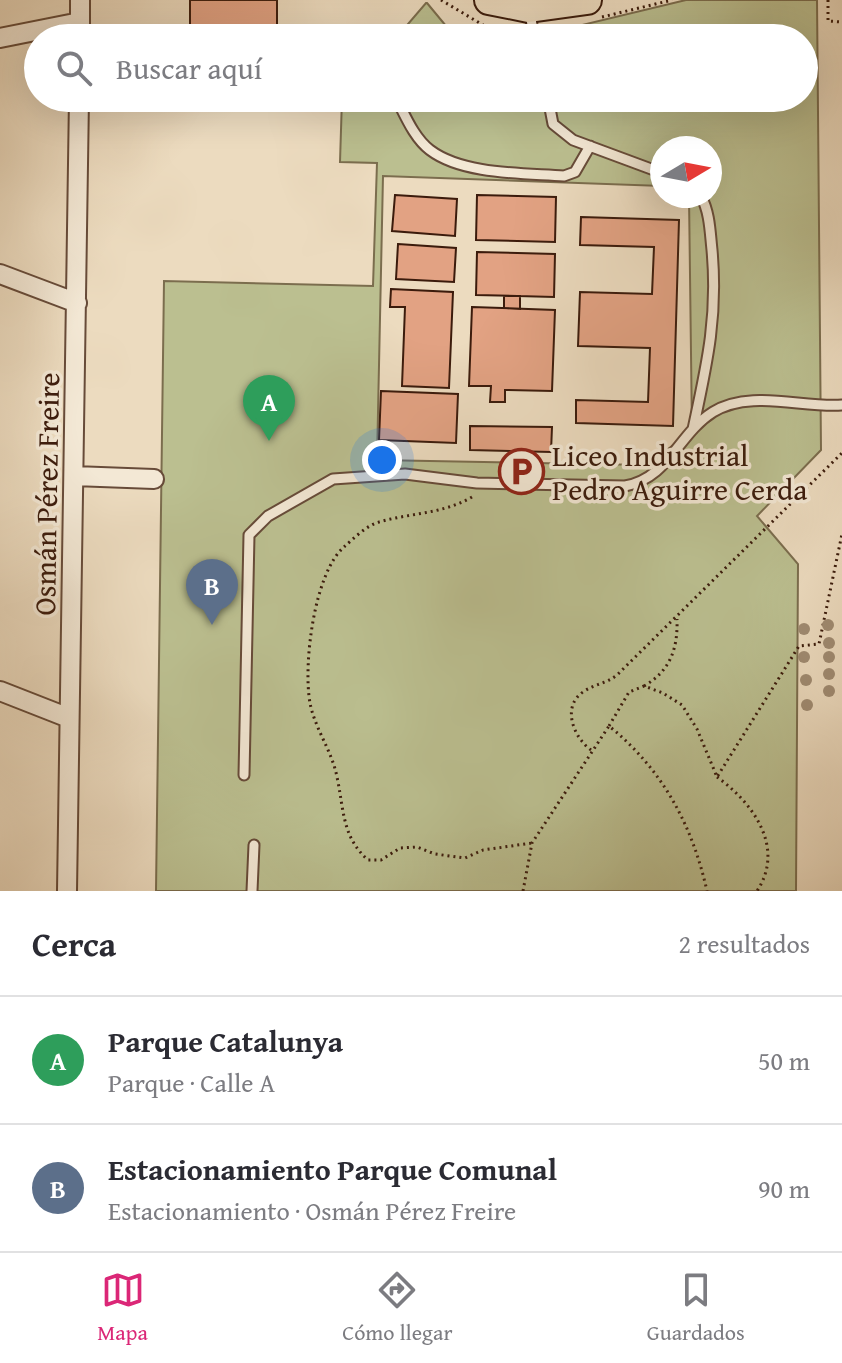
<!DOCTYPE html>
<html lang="es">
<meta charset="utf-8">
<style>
:root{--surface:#fff;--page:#f2f2f3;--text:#2b2b33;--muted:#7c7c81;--line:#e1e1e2;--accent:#db2777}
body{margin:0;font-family:"Gentium Book Plus",serif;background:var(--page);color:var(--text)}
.compass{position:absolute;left:650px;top:136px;width:72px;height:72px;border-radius:50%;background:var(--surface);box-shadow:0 8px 32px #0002;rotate:80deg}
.you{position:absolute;left:382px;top:460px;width:28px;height:28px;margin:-20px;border:6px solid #fff;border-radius:50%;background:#1a73e8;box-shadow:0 0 0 12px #1a73e833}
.badge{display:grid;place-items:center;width:52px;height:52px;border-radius:50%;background:var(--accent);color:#fff;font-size:26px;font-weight:700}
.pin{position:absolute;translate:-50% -66px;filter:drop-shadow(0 2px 4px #0008)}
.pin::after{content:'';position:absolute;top:42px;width:28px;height:24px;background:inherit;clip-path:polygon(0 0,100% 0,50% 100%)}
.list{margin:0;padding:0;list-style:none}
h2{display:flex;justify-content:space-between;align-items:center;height:104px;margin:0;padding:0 32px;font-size:34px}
h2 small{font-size:26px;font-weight:400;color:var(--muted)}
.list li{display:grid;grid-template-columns:52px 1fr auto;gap:24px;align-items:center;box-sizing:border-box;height:128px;padding:0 32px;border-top:2px solid var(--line)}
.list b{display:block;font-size:30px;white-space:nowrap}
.list p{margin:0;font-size:26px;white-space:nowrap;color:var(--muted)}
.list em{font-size:26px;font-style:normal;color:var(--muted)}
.icon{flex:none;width:44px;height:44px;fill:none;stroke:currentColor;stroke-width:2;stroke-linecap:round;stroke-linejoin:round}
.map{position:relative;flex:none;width:842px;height:891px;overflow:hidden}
.search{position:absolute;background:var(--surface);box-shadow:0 8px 32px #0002;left:24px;right:24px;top:24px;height:88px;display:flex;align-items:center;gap:20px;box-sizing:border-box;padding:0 28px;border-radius:44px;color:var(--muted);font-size:30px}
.sheet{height:360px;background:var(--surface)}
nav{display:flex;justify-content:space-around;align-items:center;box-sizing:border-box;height:112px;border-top:2px solid var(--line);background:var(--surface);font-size:22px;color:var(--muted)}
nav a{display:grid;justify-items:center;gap:4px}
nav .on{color:var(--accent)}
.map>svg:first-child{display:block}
</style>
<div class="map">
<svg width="842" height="891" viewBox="0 0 842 891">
<rect width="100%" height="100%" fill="#ecdbbf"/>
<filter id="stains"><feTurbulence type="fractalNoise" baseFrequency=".0025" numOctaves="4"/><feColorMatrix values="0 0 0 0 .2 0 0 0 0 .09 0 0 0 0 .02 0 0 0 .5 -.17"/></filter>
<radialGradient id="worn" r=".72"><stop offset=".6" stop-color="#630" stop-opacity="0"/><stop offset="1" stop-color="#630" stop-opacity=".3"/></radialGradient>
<!-- green -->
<path fill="#bbbf90" stroke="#7b6d4e" stroke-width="2" fill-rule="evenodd" d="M686,0H817L821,450L757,516L798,564L796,891H156L164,281L373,286L377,163L340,162L342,98H804V38H557L561,30ZM662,148H710V196H689L692,432L645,465L377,460L383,176L662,186Z
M427,3L456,38H396L426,3Z"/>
<!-- building -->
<path fill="#e2a283" stroke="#3b1b0c" stroke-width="2" d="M190,0H277V38H190Z
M395,195L457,199L455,236L392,231Z
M477,195L556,197L555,242L476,240Z
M581,217L679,220L673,426L576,423V400L648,402L650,348L578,346L580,292L652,294L654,247L580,245Z
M398,244L456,248L454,282L396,279Z
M477,252L555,254L554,297L476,295Z
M391,289L453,292L449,388L402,386L405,307H390Z
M504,296H520V309L504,308Z
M472,307L555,310L552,391L505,390V402H490L491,386H469Z
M381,391L458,394L456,443L379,440Z
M470,426L552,427L551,452L470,450Z"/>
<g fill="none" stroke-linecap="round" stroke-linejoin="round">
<defs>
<path id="lane" d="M530,12L534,38
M396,98C405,115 414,138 430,150C463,175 524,173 564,176L575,172L590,146
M548,98L553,124L573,140L662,173
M693,429C707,364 718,317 712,250C710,232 710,213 701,196
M244,775L249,535L268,516L333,479L405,474L477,483L625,486C669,478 678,434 713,412C750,389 801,408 842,405
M252,891L254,845"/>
<path id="street" d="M0,38L80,22
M80,38V0
M0,274L77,303
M74,476L154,479
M0,691L69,718
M67,891L79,98"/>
<path id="primary" d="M489,0L529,8L587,0"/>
</defs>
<!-- lane casing -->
<use href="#lane" stroke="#674b39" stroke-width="13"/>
<!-- street casing -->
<use href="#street" stroke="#674b39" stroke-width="22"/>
<!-- primary casing -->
<use href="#primary" stroke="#3b1b0c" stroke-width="32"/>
<!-- path -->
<path stroke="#3b1b0c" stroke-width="3" stroke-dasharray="2 4" stroke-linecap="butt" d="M441,0L488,28L521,34
M828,0V21L842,22
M602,17L672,0
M544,31L560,28
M472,497C443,514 410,513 379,522C367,525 353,539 344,547C314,573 303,665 310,703C315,729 332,751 337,777C344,810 342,837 368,860H381L400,848L417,847L435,854L465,858L483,850L532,843
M644,686C670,671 678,649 677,619
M609,726L629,692L644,686L663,693L682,705L697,729L717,777L799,646L819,644L842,534
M591,750C574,738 561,707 583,692C594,684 606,684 617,675L842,453
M717,777C752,802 786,847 757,891
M523,891L532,843L609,726C662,769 692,824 707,891"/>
<!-- lane -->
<use href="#lane" stroke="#f3e8d5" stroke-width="9"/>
<!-- street -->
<use href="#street" stroke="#f3e8d5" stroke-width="18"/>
<!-- primary -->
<use href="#primary" stroke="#ecdbbf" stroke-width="28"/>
</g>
<!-- trees -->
<g fill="#a08c73">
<circle cx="828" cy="625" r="6"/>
<circle cx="804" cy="629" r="6"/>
<circle cx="829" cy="643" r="6"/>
<circle cx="804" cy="657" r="6"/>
<circle cx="829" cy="657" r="6"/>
<circle cx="829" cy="674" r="6"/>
<circle cx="806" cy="680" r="6"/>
<circle cx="829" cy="691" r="6"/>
<circle cx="807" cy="705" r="6"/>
</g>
<!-- icons -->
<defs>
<symbol id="parking-ring" viewBox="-11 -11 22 22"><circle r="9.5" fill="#f3e8d5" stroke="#8f2418" stroke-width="1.5"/><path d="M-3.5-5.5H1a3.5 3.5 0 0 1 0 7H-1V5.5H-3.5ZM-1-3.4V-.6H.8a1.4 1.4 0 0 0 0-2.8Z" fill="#8f2418"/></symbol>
</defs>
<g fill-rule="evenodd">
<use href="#parking-ring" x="496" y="446" width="51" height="51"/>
</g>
<g text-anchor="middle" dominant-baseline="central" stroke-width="7" stroke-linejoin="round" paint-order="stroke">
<!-- poi labels -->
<g font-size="30" fill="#3b1b0c" stroke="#f3e8d5" text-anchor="start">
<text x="552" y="455">Liceo Industrial<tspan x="552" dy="34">Pedro Aguirre Cerda</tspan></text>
</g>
<!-- street labels -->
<g font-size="30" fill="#3b1b0c" stroke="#f3e8d5">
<text transform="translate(46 494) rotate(-89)">Osmán Pérez Freire</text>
</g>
</g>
<rect width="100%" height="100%" filter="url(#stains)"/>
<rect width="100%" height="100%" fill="url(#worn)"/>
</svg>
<svg class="compass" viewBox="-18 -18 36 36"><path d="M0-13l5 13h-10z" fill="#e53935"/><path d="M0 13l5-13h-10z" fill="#7c7c81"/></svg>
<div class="you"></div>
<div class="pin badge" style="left:269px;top:441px;background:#2e9e5b">A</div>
<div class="pin badge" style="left:212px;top:625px;background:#5c6f8a">B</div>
<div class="search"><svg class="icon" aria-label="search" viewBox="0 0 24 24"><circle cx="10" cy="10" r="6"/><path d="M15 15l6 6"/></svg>Buscar aquí</div>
</div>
<section class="sheet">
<h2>Cerca<small>2 resultados</small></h2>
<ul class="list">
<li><span class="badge" style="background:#2e9e5b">A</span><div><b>Parque Catalunya</b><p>Parque · Calle A</p></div><em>50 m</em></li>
<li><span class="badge" style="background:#5c6f8a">B</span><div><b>Estacionamiento Parque Comunal</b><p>Estacionamiento · Osmán Pérez Freire</p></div><em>90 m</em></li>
</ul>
</section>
<nav>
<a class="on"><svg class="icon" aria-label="map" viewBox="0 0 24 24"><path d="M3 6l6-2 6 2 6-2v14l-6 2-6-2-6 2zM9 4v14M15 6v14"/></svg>Mapa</a>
<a><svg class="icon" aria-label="directions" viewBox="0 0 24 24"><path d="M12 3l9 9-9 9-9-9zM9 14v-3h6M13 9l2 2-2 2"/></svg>Cómo llegar</a>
<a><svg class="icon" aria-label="saved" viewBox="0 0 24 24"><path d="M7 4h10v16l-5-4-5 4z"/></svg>Guardados</a>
</nav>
